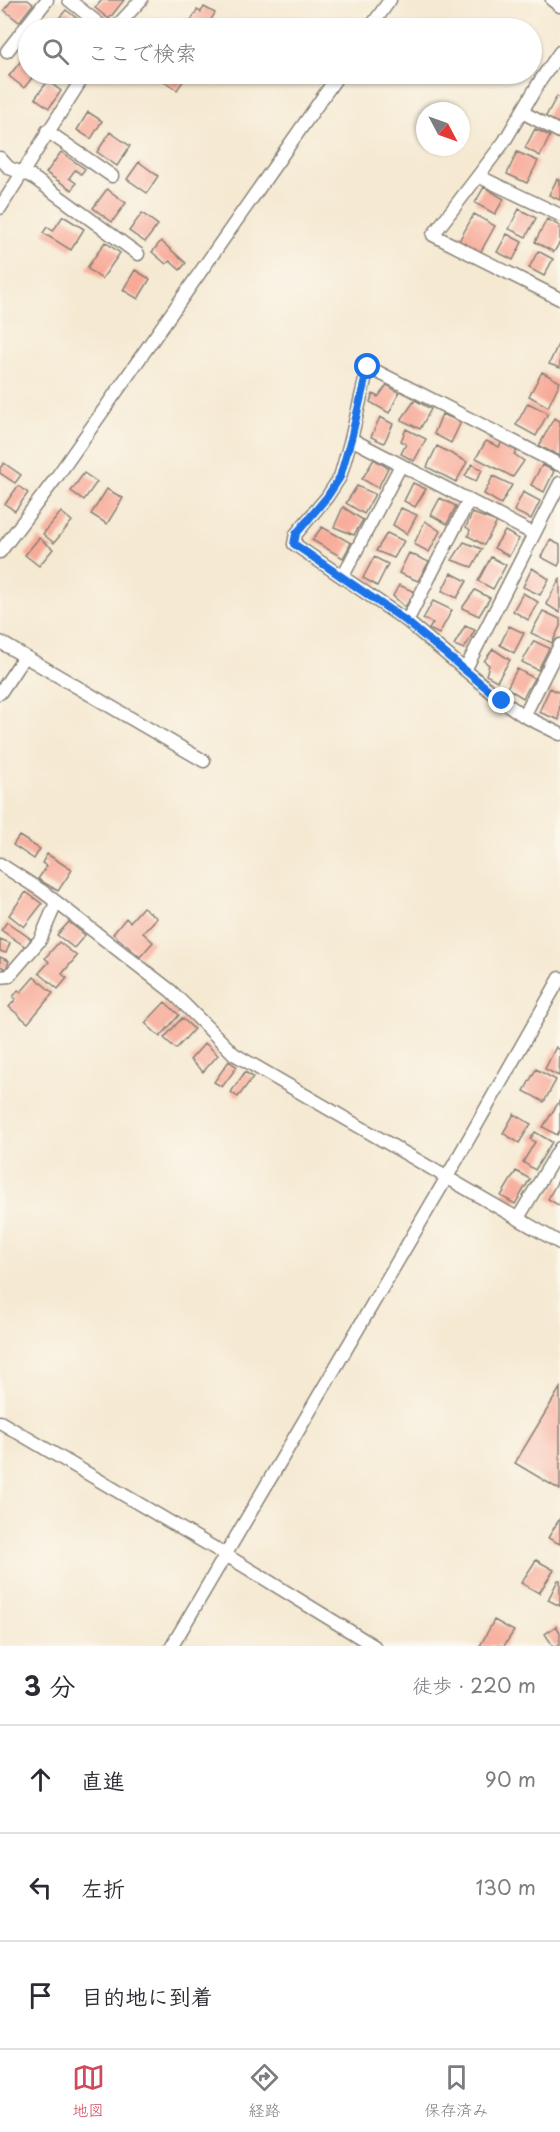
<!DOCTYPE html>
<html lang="ja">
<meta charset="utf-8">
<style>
:root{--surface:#fff;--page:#f2f2f3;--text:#2b2b33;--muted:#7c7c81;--line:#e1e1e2;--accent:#d1495b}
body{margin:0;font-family:"Playpen Sans","Klee One",sans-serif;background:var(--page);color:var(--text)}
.compass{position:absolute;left:416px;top:102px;width:54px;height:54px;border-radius:50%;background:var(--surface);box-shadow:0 2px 4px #0004;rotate:131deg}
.stop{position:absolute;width:18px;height:18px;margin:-14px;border:4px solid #1a73e8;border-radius:50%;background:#fff}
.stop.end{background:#1a73e8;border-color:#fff;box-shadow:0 2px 6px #0008}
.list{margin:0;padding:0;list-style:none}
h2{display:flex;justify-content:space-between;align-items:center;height:78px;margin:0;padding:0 24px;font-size:26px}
h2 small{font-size:20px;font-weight:400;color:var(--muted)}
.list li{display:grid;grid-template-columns:39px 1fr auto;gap:18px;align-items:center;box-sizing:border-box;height:108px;padding:0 24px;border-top:2px solid var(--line)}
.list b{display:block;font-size:22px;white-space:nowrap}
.list em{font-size:20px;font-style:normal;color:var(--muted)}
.icon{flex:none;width:33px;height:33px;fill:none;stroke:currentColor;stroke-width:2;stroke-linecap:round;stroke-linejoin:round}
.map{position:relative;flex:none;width:560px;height:1646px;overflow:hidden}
.search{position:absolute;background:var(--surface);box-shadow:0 2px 4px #0004;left:18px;right:18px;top:18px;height:66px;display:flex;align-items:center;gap:15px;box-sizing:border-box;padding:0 21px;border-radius:33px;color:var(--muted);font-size:22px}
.sheet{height:402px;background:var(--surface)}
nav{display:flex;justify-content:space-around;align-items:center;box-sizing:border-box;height:84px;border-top:2px solid var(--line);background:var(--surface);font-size:16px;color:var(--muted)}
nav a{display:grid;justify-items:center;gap:3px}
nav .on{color:var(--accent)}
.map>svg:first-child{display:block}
</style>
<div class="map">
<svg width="560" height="1646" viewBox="0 0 560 1646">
<rect width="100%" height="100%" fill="#fbf7ec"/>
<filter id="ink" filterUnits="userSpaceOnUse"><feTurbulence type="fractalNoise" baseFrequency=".0167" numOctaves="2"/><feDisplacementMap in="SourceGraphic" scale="12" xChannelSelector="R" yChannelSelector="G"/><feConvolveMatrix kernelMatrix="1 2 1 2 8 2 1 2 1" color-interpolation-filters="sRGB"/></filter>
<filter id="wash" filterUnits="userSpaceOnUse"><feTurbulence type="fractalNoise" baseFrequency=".008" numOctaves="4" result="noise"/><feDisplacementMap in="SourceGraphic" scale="24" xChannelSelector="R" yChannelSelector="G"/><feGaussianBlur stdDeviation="1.35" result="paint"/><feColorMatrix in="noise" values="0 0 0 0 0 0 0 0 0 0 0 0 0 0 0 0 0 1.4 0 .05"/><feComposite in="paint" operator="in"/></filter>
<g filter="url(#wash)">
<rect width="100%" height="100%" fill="#f5e9d2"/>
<g id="blocks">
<!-- building -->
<path fill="#f8aa99" d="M12,0H28L33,4L19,22L4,10Z
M102,0H124L109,19L95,8Z
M204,7L215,13L206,28H187L197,10L201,12Z
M66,10L79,20L72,28H57L53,25Z
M24,57L28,60V74H35L24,88L9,76Z
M161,74H194L192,77L188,74L177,90L158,77Z
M48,81L61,91L49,108L35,98Z
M557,96L560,98V119L557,125L545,118Z
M88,112L102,121L91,139L77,130Z
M535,129L550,136L540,156L525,148Z
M110,132L130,146L117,166L97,152Z
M61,152L85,169L81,174L75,170L69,178L76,183L72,190L46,173Z
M517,152L538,161L527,183L507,174Z
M139,162L158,176L147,193L127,179Z
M557,179L560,180V200L549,195Z
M484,187L504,199L495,214L475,203Z
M107,189L126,203L112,222L93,208Z
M519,209L536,218L526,237L509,229Z
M142,213L158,225L145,242L129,231Z
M474,214L495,226L480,253L459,241Z
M63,216L84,229L71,250L43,233L47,227L53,231Z
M547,219L560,226V242L554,252L535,242Z
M507,234L522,242L513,260L497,252Z
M161,241L186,263L180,270L170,261L166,264L152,252Z
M105,242L120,253L102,279L87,268Z
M538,251L553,259L544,276L529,268Z
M135,270L150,279L138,299L123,290Z
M560,340V368L549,364Z
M542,372L560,382L548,407L529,396Z
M387,385L399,393L389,413L370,402L373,394L378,397Z
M415,400L431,409L420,429L401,420Z
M528,403L548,413L536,436L516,425Z
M442,414L461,422L451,443L434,434Z
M380,417L393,424L384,443L371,437Z
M554,418L560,421V456L539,446Z
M406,429L426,439L414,461L401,454L406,444L401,441Z
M486,441L499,447L502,442L517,451L514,454L524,461L513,477L476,458Z
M437,446L467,462L456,482L427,467Z
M374,459L388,468L378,488L362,479Z
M4,463L21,475L15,483L0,473V468Z
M472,464L482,470L476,481L465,476Z
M542,465L554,471L544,492L531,485Z
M84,473L97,482L84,500L71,491Z
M493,476L512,485L501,504L484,494Z
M413,483L426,489L415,507L404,501Z
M18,486L28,493L15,511L5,504Z
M357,486L375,494L364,514L346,503Z
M107,489L123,498L107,524L91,514Z
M523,492L540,501L531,519L514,511Z
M440,498L456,506L447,524L431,515Z
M343,507L363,520L354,535L334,527Z
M401,508L417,515L407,534L393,525Z
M61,512L72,521L54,543L43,534Z
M472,513L497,522L484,545L468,536L470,530L466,527Z
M425,521L440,531L429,552L414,544Z
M322,527L351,543L343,558L312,540Z
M505,531L519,539L509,556L494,548Z
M387,533L404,541L394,558L376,551Z
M39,538L53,549L39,566L25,555Z
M550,540L560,545V562L558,566L541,557Z
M464,542L482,549L472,567L452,560Z
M409,553L429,562L418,581L399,573Z
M374,557L388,564L377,586L363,578Z
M491,557L506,565L493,589L478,581Z
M532,568L549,579L540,595L523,587Z
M451,573L467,581L457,598L442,591Z
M560,578V613L546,604Z
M399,585L415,592L405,607L393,596Z
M475,590L490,598L479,616L462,608Z
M523,593L538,602L528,620L513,611Z
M433,601L452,610L439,634L429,629L433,623L423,619Z
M543,611L560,619V626L552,643L531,633Z
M465,626L475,630L464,649L454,645Z
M509,626L524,633L514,653L500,645Z
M534,641L549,648L538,670L522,662Z
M493,649L510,660L497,681L486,675L489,665L484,661Z
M517,669L534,678L523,698L507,688Z
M550,688L560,693L559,720L539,712Z
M19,836L40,849L34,859L13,845Z
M47,854L72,870L58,891L38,879L47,866L42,863Z
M26,892L42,904L24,927L9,915Z
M143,907L157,918L143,933L153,942L140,957L113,934L126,918L130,922Z
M7,922L31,939L26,947L1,930Z
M69,922L85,935L74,948L57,935Z
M0,939L10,943L6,953L0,951Z
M59,942L77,956L62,974L67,978L58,989L39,973L49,962L45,958Z
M0,957L9,961L6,969L0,966Z
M34,977L53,993L28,1023L9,1007L16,999L13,997L18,990L21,992Z
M165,1002L179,1015L160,1037L145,1023Z
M182,1018L194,1029L176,1049L164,1038Z
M205,1043L218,1055L203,1072L190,1060Z
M556,1047L560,1050L559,1076L545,1069Z
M229,1061L237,1067L222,1087L214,1082Z
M536,1069L556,1080L544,1102L524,1091Z
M245,1072L253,1077L238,1097L231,1092Z
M560,1100V1130L557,1135L543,1127Z
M514,1114L531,1124L519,1143L503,1133Z
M535,1132L552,1142L535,1170L523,1162L535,1142L530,1139Z
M516,1171L530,1179L515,1204L501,1196Z
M560,1177V1206L548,1199Z
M560,1388V1490L515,1463Z
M560,1518V1544L548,1538Z
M536,1560L554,1570L539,1593L521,1583Z
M558,1580H560V1606L548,1600Z
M494,1620L514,1631L504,1646H480Z
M556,1626L560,1632V1646H553L545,1634Z"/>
</g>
</g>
<g filter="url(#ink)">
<use href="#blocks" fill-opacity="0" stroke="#888277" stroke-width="1.5"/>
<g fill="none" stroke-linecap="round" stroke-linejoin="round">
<defs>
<path id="street" d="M69,0L104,28
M552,0L560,6
M115,28L141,0
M370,28L390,0
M7,51L47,0
M560,52L540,81L504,142L433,235L560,299
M522,112L560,132
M47,131L112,176
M0,158L9,168L31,176L138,254
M478,176L560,215
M0,208L85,74
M351,439L534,534
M560,465L368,367L351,439L340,477L327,497L296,534L294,544L407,621L502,701L524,716L560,734
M0,552L56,478L339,74
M343,576L401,465
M407,621L469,500
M0,642L204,761
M465,670L560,483
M0,693L24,657
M524,716L560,645
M0,864L42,891L171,991L234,1054L560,1243
M0,977L9,976L40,940L56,903
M518,1218L560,1148
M0,1422L226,1555L374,1646
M172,1646L447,1177L560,978"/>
</defs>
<!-- street casing -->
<use href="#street" stroke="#888277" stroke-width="15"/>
<!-- street -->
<use href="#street" stroke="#fff" stroke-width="12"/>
</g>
</g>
<g fill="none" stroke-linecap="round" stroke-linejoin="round" filter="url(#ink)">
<!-- route -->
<path stroke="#1a73e8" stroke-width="8" d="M368,367L351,439L340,477L327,497L296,534L294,544L406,621L502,701"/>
</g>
</svg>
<svg class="compass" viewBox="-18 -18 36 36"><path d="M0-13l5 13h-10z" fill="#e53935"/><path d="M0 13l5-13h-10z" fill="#7c7c81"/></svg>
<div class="stop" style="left:368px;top:367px"></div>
<div class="stop end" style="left:502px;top:701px"></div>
<div class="search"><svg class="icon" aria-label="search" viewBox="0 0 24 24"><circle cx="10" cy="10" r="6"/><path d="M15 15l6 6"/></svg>ここで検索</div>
</div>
<section class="sheet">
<h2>3 分<small>徒歩 · 220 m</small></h2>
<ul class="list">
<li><svg class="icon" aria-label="ahead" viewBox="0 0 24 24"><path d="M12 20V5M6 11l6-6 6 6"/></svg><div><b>直進</b></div><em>90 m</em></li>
<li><svg class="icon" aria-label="left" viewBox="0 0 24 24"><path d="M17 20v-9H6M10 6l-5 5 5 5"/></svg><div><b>左折</b></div><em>130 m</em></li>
<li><svg class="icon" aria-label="arrive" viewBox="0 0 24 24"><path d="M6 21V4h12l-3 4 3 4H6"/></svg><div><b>目的地に到着</b></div></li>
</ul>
</section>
<nav>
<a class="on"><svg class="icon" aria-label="map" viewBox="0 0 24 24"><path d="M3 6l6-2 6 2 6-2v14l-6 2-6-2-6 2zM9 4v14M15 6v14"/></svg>地図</a>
<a><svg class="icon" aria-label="directions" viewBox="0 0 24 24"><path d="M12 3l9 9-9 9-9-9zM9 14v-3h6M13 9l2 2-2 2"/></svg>経路</a>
<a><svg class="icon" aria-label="saved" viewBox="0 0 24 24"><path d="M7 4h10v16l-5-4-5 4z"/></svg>保存済み</a>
</nav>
